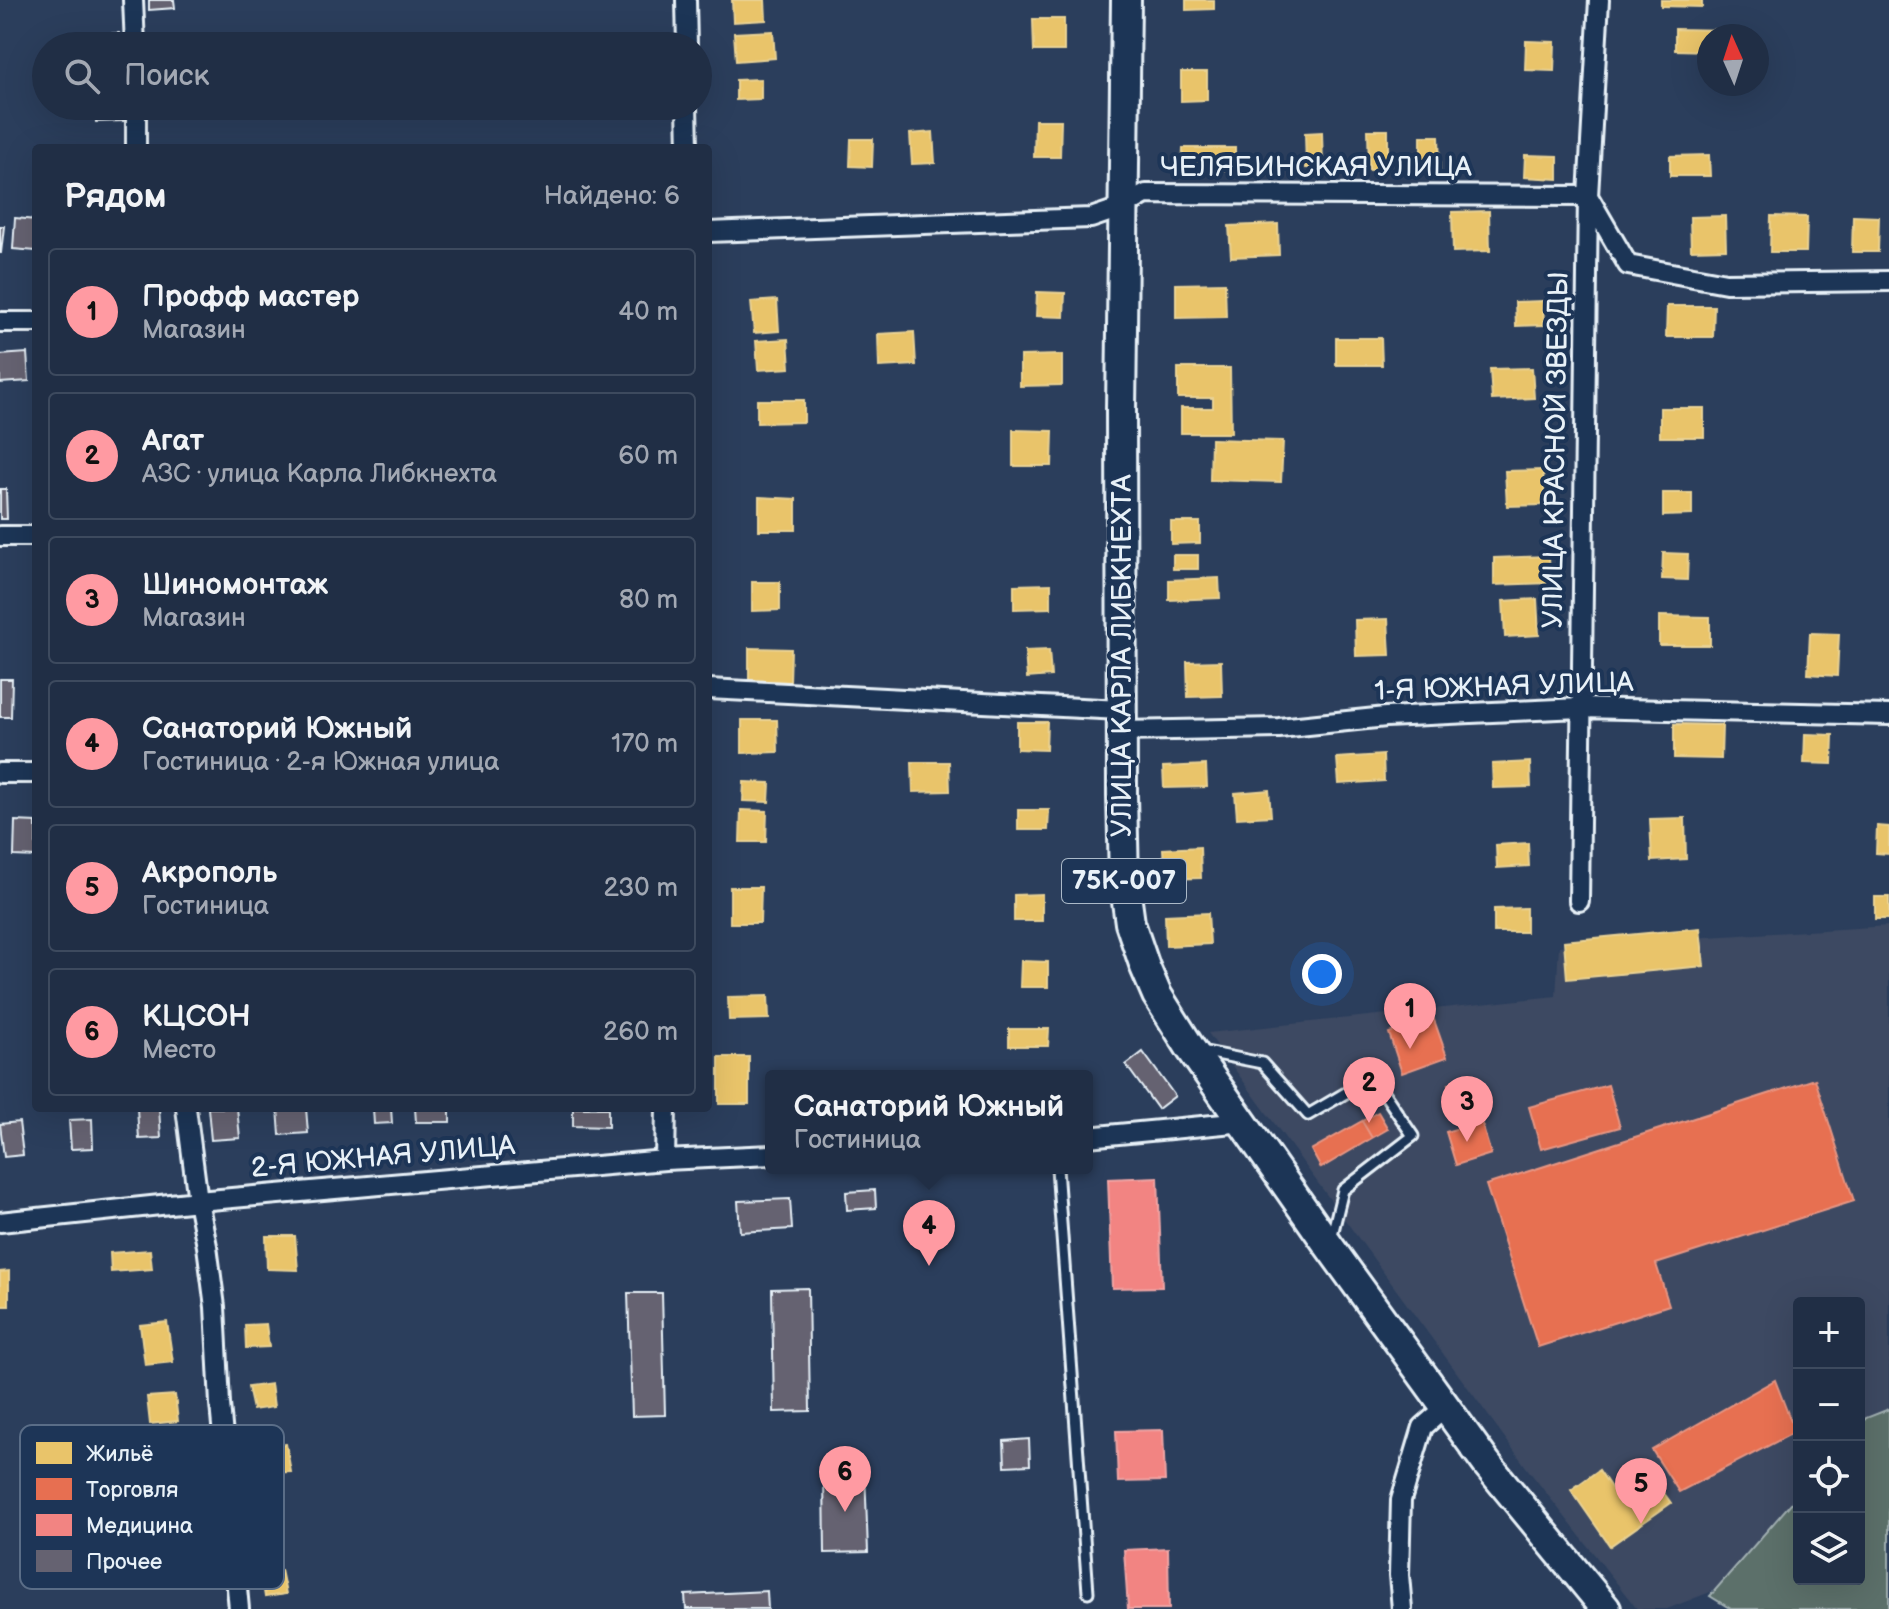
<!DOCTYPE html>
<html lang="ru">
<meta charset="utf-8">
<style>
:root{--surface:#202e45;--page:#2d3a50;--text:#f1f3f6;--muted:#a2a8b3;--line:#3d4a5e;--accent:#ff9aa2}
body{margin:0;font-family:"Balsamiq Sans",sans-serif;background:var(--page);color:var(--text)}
.controls{position:absolute;right:24px;bottom:24px;display:grid;overflow:hidden;border-radius:8px;box-shadow:0 8px 32px #0002}
.controls button{width:72px;height:72px;display:grid;place-items:center;padding:0;border:0;border-bottom:2px solid var(--line);background:var(--surface);color:var(--text);font:40px sans-serif}
.compass{position:absolute;left:1697px;top:24px;width:72px;height:72px;border-radius:50%;background:var(--surface);box-shadow:0 8px 32px #0002;rotate:357deg}
.you{position:absolute;left:1322px;top:974px;width:28px;height:28px;margin:-20px;border:6px solid #fff;border-radius:50%;background:#1a73e8;box-shadow:0 0 0 12px #1a73e833}
.badge{display:grid;place-items:center;width:52px;height:52px;border-radius:50%;background:var(--accent);color:#111;font-size:26px;font-weight:700}
.pin{position:absolute;translate:-50% -66px;filter:drop-shadow(0 2px 4px #0008)}
.pin::after{content:'';position:absolute;top:42px;width:28px;height:24px;background:inherit;clip-path:polygon(0 0,100% 0,50% 100%)}
.popup{position:absolute;left:765px;top:1070px;width:328px;height:104px;box-sizing:border-box;display:grid;place-content:center;border-radius:8px;background:var(--surface);filter:drop-shadow(0 2px 6px #0005);font-size:26px;white-space:nowrap;color:var(--muted)}
.popup b{font-size:30px;color:var(--text)}
.popup::after{content:'';position:absolute;left:50%;top:100%;margin-left:-16px;border:16px solid transparent;border-top-color:var(--surface)}
.list{margin:0;padding:0;list-style:none}
h2{display:flex;justify-content:space-between;align-items:center;height:104px;margin:0;padding:0 32px;font-size:34px}
h2 small{font-size:26px;font-weight:400;color:var(--muted)}
.list li{display:grid;grid-template-columns:52px 1fr auto;gap:24px;align-items:center;box-sizing:border-box;height:128px;margin:0 16px 16px;padding:0 16px;border:2px solid var(--line);border-radius:8px}
.list b{display:block;font-size:30px;white-space:nowrap}
.list p{margin:0;font-size:26px;white-space:nowrap;color:var(--muted)}
.list em{font-size:26px;font-style:normal;color:var(--muted)}
.icon{flex:none;width:44px;height:44px;fill:none;stroke:currentColor;stroke-width:2;stroke-linecap:round;stroke-linejoin:round}
.map{position:relative;flex:none;width:1889px;height:1609px;overflow:hidden}
.search{position:absolute;background:var(--surface);box-shadow:0 8px 32px #0002;left:32px;top:32px;width:680px;height:88px;display:flex;align-items:center;gap:20px;box-sizing:border-box;padding:0 28px;border-radius:44px;color:var(--muted);font-size:30px}
.panel{position:absolute;background:var(--surface);box-shadow:0 8px 32px #0002;left:32px;top:144px;width:680px;height:968px;border-radius:8px}
.map>svg:first-child{display:block}
</style>
<div class="map">
<svg width="1889" height="1609" viewBox="0 0 1889 1609">
<rect width="100%" height="100%" fill="#2b3e5c"/>
<filter id="ink" filterUnits="userSpaceOnUse"><feTurbulence type="fractalNoise" baseFrequency=".0125" numOctaves="2"/><feDisplacementMap in="SourceGraphic" scale="16" xChannelSelector="R" yChannelSelector="G"/><feConvolveMatrix kernelMatrix="1 2 1 2 8 2 1 2 1" color-interpolation-filters="sRGB"/></filter>
<g filter="url(#ink)">
<!-- built -->
<path fill="#3c4962" d="M1889,926V1416L1859,1435V1303H1799V1502L1723,1587L1667,1609H1637L1529,1471L1208,1033L1556,996L1559,946Z"/>
<!-- green -->
<path fill="#5b6f6b" stroke="#a2b0b2" stroke-width="2" d="M1889,1409V1609H1731L1710,1596L1799,1494V1579H1859V1426L1866,1418Z"/>
<!-- homes -->
<path fill="#e9c46a" stroke="#e9d295" stroke-width="2" d="M732,0H765L766,20L733,22Z
M1186,0H1214V9L1186,10Z
M1661,0H1702V7L1661,6Z
M1033,19H1064V51H1034Z
M1675,29L1727,30V36H1709V51L1675,50Z
M773,31L775,58L736,61L734,33Z
M1526,41L1555,42L1554,71L1525,70Z
M1181,72H1207V100L1181,101Z
M761,79V99L736,100V80Z
M1035,120H1061L1060,157H1034Z
M1368,130H1388V169L1369,170Z
M933,132L935,163L912,164L910,134Z
M1322,132L1323,168H1306L1305,133Z
M1421,136H1439L1440,170L1421,171Z
M851,139H873L872,167L850,166Z
M1183,148H1235V170L1182,169Z
M1525,155L1558,156V179L1524,177Z
M1709,155L1710,176H1670V156Z
M1489,211L1490,251L1453,252L1452,212Z
M1725,216L1726,249L1691,250L1690,217Z
M1771,216L1807,217L1806,252H1770Z
M1853,216L1879,217L1878,252H1852Z
M1278,224L1279,255L1231,257L1229,226Z
M1225,283L1226,317L1176,318V284Z
M1037,292L1065,293L1064,317L1036,316Z
M777,300L779,331L754,333L751,302Z
M1543,301L1544,325L1516,326L1515,302Z
M1667,306H1714L1713,337H1666Z
M914,332L916,365L879,367L878,334Z
M1336,338H1381L1382,365H1336Z
M788,339L790,368L758,370L756,341Z
M1062,355V385L1020,386V356Z
M1178,368H1230L1231,433H1181V408H1213V398H1178Z
M1532,368L1534,398L1492,400L1490,369Z
M757,400H804V422L757,423Z
M1660,408H1704V437H1660Z
M1013,430L1053,431L1052,466H1013Z
M1211,439L1283,441L1281,482L1210,480Z
M1543,470L1545,505L1507,506L1505,471Z
M1663,493H1692V515L1663,516Z
M759,497L796,499V530H759Z
M1171,522H1200V543L1171,544Z
M1663,553L1688,554L1687,580L1662,579Z
M1173,555H1198V569H1173Z
M1549,556L1550,583L1494,585V558Z
M1219,578L1220,598L1169,600V580Z
M752,582H780V610L752,611Z
M1051,584V608L1014,609V585Z
M1537,599L1539,635L1505,637L1503,601Z
M1659,616L1710,617V645H1659Z
M1388,619L1390,655L1356,656L1355,620Z
M1810,633L1839,634L1837,676L1808,674Z
M749,648L791,649L790,682L749,681Z
M1049,650L1051,676L1027,678L1025,651Z
M1221,661L1222,696L1188,697L1187,662Z
M742,720H777L778,752L742,753Z
M1017,722H1047L1046,750L1017,749Z
M1674,724L1722,725L1721,759L1674,758Z
M1805,734L1833,735L1832,764L1804,763Z
M1383,755L1384,781L1339,784L1337,758Z
M912,762H949L950,791L913,792Z
M1530,762L1531,787L1493,788L1492,764Z
M1206,765L1207,787L1164,788L1163,767Z
M744,782L770,783L769,802L743,801Z
M1269,790L1271,816L1237,818L1235,793Z
M741,810L767,811L766,842H740Z
M1018,810H1049L1048,830H1018Z
M1685,818L1686,859L1652,861L1650,819Z
M1877,826L1889,827V854L1876,853Z
M1528,843L1529,866L1497,868L1496,845Z
M1200,847L1201,878L1165,879L1163,849Z
M730,887H761L760,923H730Z
M1042,894V921H1014V895Z
M1875,897H1889V919H1875Z
M1526,908V932H1494V909Z
M1208,913L1210,944L1166,946L1165,915Z
M1700,928L1704,966L1567,979L1564,941Z
M1021,961L1048,962V987H1020Z
M768,996L769,1019L729,1020L728,997Z
M1009,1029H1049L1048,1046H1009Z
M719,1057H749V1104H719Z
M266,1236H295L298,1270L267,1269Z
M150,1250L152,1269L111,1272L110,1253Z
M9,1271V1306H0V1272Z
M167,1322L173,1362L145,1365L140,1325Z
M266,1324L269,1347L246,1348L245,1325Z
M271,1384L274,1407L253,1410L248,1387Z
M175,1395L178,1421L150,1424L147,1397Z
M286,1444L291,1472L259,1473L255,1446Z
M178,1451L185,1490L146,1494L140,1452Z
M1647,1469L1671,1503L1610,1546L1571,1490L1599,1470L1614,1492Z
M187,1516L190,1552L156,1553L155,1518Z
M280,1516L284,1532L263,1535L260,1517Z
M197,1558L198,1574L156,1576L157,1559Z
M261,1570H281L286,1594L265,1597Z"/>
<!-- shops -->
<path fill="#e76f51" stroke="#e79683" stroke-width="2" d="M1433,1017L1447,1057L1402,1073L1389,1033Z
M1478,1077L1485,1105L1457,1112L1449,1084Z
M1815,1079L1854,1201L1656,1264L1669,1305L1538,1347L1486,1185Z
M1608,1085L1620,1127L1541,1149L1529,1107Z
M1378,1112L1388,1129L1372,1138L1362,1121Z
M1362,1121L1372,1138L1321,1168L1311,1150Z
M1481,1121L1491,1154L1456,1165L1446,1132Z
M1775,1380L1795,1432L1679,1492L1652,1450Z"/>
<!-- health -->
<path fill="#f28482" stroke="#efa5a5" stroke-width="2" d="M1158,1177L1162,1287L1112,1288L1108,1179Z
M1163,1430L1165,1481L1118,1482L1116,1431Z
M1168,1548L1169,1609H1128L1124,1550Z"/>
<!-- building -->
<path fill="#656271" stroke="#e8f1f8" stroke-width="2" d="M149,0H174L175,8L149,10Z
M119,33L120,46H91L90,35Z
M95,106H122L123,121L96,122Z
M15,218L36,220V251L13,249Z
M0,226H4L1,253H0Z
M27,353L29,381L0,383V355Z
M0,489H6L7,519H0Z
M0,679H12L11,717H0Z
M15,821L36,822V857L14,856Z
M1143,1052L1175,1096L1158,1109L1126,1065Z
M137,1108H159L161,1138L139,1139Z
M208,1108H237L240,1138L211,1140Z
M278,1108H306L308,1133L280,1135Z
M373,1108H391L392,1123L374,1124Z
M415,1108H450V1122H416Z
M573,1108H608V1127L573,1126Z
M92,1119L93,1148L71,1149L69,1120Z
M19,1122L23,1155L4,1157L0,1124Z
M875,1190L876,1208L847,1210L846,1192Z
M790,1199L792,1229L740,1232L738,1201Z
M808,1288L810,1411L774,1412L772,1289Z
M628,1293H662L665,1415L632,1416Z
M1029,1439L1030,1465L1005,1466L1004,1441Z
M865,1470L868,1552L825,1553L824,1471Z
M767,1591L768,1609H686L685,1595Z"/>
<g fill="none" stroke-linecap="round" stroke-linejoin="round">
<defs>
<path id="lane" d="M1201,1051L1262,1063L1308,1115L1373,1077L1413,1136L1343,1190L1331,1239
M1057,1168L1088,1592"/>
<path id="street" d="M133,0L135,46
M686,0L687,46
M136,106V148
M687,106L688,148
M708,232L1091,218L1123,207L1146,194L1588,196L1628,265L1726,283L1889,281
M0,322H36
M0,536H36
M708,689L1121,710
M1121,731L1279,728L1386,717L1580,708L1889,715
M0,773H36
M1579,901L1588,196L1599,0
M186,1108L198,1201L207,1246L215,1307L220,1404L239,1609
M1087,1137L1244,1122
M665,1160L666,1108
M0,1222L198,1201L665,1160L771,1155
M1402,1609L1399,1575L1401,1500L1423,1427L1446,1407"/>
<path id="primary" d="M1126,0L1121,411L1122,795L1124,880L1130,923L1145,967L1157,995L1191,1049L1329,1246L1487,1464L1606,1609"/>
</defs>
<!-- lane casing -->
<use href="#lane" stroke="#e8f1f8" stroke-width="15"/>
<!-- street casing -->
<use href="#street" stroke="#e8f1f8" stroke-width="24"/>
<!-- primary casing -->
<use href="#primary" stroke="#e8f1f8" stroke-width="34"/>
<!-- lane -->
<use href="#lane" stroke="#1d3557" stroke-width="9"/>
<!-- street -->
<use href="#street" stroke="#1d3557" stroke-width="18"/>
<!-- primary -->
<use href="#primary" stroke="#1d3557" stroke-width="28"/>
</g>
</g>
<g text-anchor="middle" dominant-baseline="central" stroke-width="8" stroke-linejoin="round" paint-order="stroke">
<!-- shield labels -->
<rect fill="#1d3557" stroke="#abb9c8" stroke-width="2" x="1062" y="859" width="124" height="44" rx="6"/>
<g font-size="26" font-weight="bold" fill="#e8f1f8">
<text x="1124" y="881">75К-007</text>
</g>
<!-- street labels -->
<g font-size="28" fill="#e8f1f8" stroke="#1d3557">
<text x="1316" y="167">ЧЕЛЯБИНСКАЯ УЛИЦА</text>
<text transform="translate(1556 450) rotate(-89)">УЛИЦА КРАСНОЙ ЗВЕЗДЫ</text>
<text transform="translate(1122 656) rotate(-90)">УЛИЦА КАРЛА ЛИБКНЕХТА</text>
<text transform="translate(1504 687) rotate(-2)">1-Я ЮЖНАЯ УЛИЦА</text>
<text transform="translate(383 1157) rotate(-5)">2-Я ЮЖНАЯ УЛИЦА</text>
</g>
</g>
<!-- legend -->
<rect x="20" y="1425" width="264" height="164" rx="12" fill="#1d3557" stroke="#5a6d87" stroke-width="2"/>
<rect x="36" y="1442" width="36" height="22" fill="#e9c46a"/>
<rect x="36" y="1478" width="36" height="22" fill="#e76f51"/>
<rect x="36" y="1514" width="36" height="22" fill="#f28482"/>
<rect x="36" y="1550" width="36" height="22" fill="#656271"/>
<g font-size="22" fill="#e8f1f8">
<text x="86" y="1461">Жильё</text>
<text x="86" y="1497">Торговля</text>
<text x="86" y="1533">Медицина</text>
<text x="86" y="1569">Прочее</text>
</g>
</svg>
<div class="controls">
<button>+</button>
<button>−</button>
<button><svg class="icon" aria-label="locate" viewBox="0 0 24 24"><circle cx="12" cy="12" r="6"/><path d="M12 2v4M12 18v4M2 12h4M18 12h4"/></svg></button>
<button><svg class="icon" aria-label="layers" viewBox="0 0 24 24"><path d="M12 4l9 5-9 5-9-5zM3 14l9 5 9-5"/></svg></button>
</div>
<svg class="compass" viewBox="-18 -18 36 36"><path d="M0-13l5 13h-10z" fill="#e53935"/><path d="M0 13l5-13h-10z" fill="#a2a8b3"/></svg>
<div class="you"></div>
<div class="pin badge" style="left:1410px;top:1049px">1</div>
<div class="pin badge" style="left:1369px;top:1123px">2</div>
<div class="pin badge" style="left:1467px;top:1142px">3</div>
<div class="pin badge" style="left:929px;top:1266px">4</div>
<div class="popup"><b>Санаторий Южный</b>Гостиница</div>
<div class="pin badge" style="left:1641px;top:1524px">5</div>
<div class="pin badge" style="left:845px;top:1512px">6</div>
<div class="search"><svg class="icon" aria-label="search" viewBox="0 0 24 24"><circle cx="10" cy="10" r="6"/><path d="M15 15l6 6"/></svg>Поиск</div>
<section class="panel">
<h2>Рядом<small>Найдено: 6</small></h2>
<ul class="list">
<li><span class="badge">1</span><div><b>Профф мастер</b><p>Магазин</p></div><em>40 m</em></li>
<li><span class="badge">2</span><div><b>Агат</b><p>АЗС · улица Карла Либкнехта</p></div><em>60 m</em></li>
<li><span class="badge">3</span><div><b>Шиномонтаж</b><p>Магазин</p></div><em>80 m</em></li>
<li><span class="badge">4</span><div><b>Санаторий Южный</b><p>Гостиница · 2-я Южная улица</p></div><em>170 m</em></li>
<li><span class="badge">5</span><div><b>Акрополь</b><p>Гостиница</p></div><em>230 m</em></li>
<li><span class="badge">6</span><div><b>КЦСОН</b><p>Место</p></div><em>260 m</em></li>
</ul>
</section>
</div>
